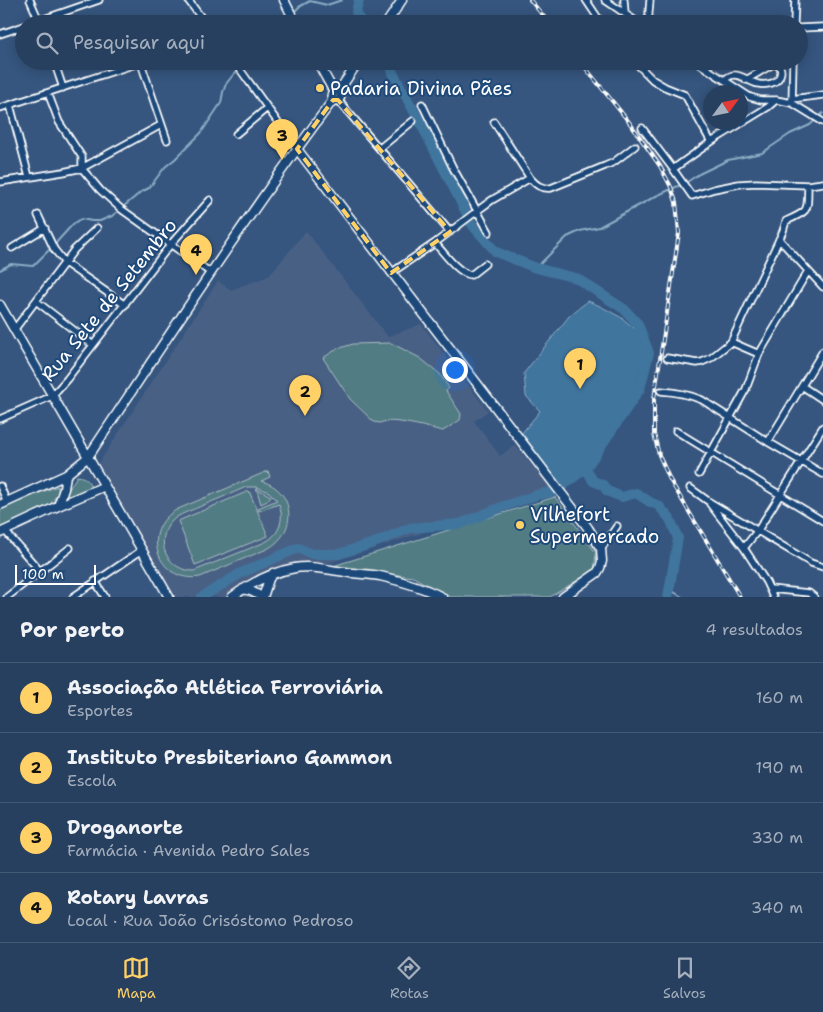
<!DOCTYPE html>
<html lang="pt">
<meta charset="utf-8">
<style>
:root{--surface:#28405f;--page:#304765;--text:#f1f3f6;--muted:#a5afbd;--line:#445974;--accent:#ffd166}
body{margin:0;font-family:"Shantell Sans",sans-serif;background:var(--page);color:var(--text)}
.compass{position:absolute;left:703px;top:85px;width:45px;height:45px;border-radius:50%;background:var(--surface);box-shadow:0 2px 12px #0003;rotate:57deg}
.scale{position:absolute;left:15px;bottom:12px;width:81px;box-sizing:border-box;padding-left:5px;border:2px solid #fff;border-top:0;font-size:14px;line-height:18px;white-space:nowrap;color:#fff;-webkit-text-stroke:4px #1f4a7a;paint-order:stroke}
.you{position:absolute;left:454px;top:369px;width:18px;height:18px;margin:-12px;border:4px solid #fff;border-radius:50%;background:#1a73e8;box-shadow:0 0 0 8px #1a73e833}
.badge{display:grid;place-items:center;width:32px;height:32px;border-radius:50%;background:var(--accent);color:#111;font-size:16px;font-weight:700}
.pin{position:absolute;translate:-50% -41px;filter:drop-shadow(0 1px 2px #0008)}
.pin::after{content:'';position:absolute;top:26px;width:18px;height:15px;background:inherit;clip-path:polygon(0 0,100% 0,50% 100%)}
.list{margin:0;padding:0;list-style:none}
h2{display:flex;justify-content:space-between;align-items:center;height:65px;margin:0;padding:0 20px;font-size:21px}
h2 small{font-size:16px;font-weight:400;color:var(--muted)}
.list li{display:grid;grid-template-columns:32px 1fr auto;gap:15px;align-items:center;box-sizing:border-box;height:70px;padding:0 20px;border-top:1px solid var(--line)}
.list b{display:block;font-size:19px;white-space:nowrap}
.list p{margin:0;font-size:16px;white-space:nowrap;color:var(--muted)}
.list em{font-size:16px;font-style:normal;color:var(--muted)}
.icon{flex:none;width:28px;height:28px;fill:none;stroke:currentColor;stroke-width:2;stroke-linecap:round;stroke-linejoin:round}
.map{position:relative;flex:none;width:823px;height:597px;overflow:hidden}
.search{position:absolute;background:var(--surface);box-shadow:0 2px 12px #0003;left:15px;right:15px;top:15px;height:55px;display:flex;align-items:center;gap:12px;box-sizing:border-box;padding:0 18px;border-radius:28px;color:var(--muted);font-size:19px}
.sheet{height:345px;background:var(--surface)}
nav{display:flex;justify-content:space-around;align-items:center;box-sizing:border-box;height:70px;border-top:1px solid var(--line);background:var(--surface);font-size:14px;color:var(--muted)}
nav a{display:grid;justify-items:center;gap:2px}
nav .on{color:var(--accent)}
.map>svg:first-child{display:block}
</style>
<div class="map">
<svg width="823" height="597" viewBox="0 0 823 597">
<rect width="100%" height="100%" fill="#36567f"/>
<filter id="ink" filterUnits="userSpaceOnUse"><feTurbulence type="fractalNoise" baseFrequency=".02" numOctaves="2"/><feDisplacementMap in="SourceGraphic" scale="10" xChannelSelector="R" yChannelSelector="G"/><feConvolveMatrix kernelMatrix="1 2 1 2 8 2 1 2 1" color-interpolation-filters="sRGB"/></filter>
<g filter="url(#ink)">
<!-- built -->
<path fill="#4a6185" d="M306,231L388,337L421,324L488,411L474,421L500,456L515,445L551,488L434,529L325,564H301L265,575L231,591L225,597H172L99,463L218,281L231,290L269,276Z"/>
<!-- green -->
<path fill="#517b83" stroke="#a8bdc1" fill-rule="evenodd" d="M391,343L420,358L440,374L449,388L446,391L461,414L460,420L443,431C430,428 390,417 380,423L374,422L350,399L323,358L337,349L353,344Z
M268,471L270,477L261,481C296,490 298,533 267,549L200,577C157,584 139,529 178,509ZM246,487H256L261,504L267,501L271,496L257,489V487L269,492L277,500L258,508L259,511L279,504C285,520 279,536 263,543L194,571C182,571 172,565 166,554C161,543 163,530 172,521C179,514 190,511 199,507C215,500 231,494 246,487Z
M77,476C86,477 89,481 92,489L62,501Z
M58,486V493L49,506L0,530V508Z
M249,491L268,536L195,565L178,521Z
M555,497L596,553L594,570L550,597H450L413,577L333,566Z"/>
<!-- water -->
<path fill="#41749e" stroke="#8dacc5" d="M588,301L600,306L622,318L639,332L646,354L640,383L587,462L559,483L522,433L540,411L526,396L524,373L570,315Z"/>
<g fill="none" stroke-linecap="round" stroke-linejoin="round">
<!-- stream -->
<path stroke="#8dacc5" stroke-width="2" d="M293,13L299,7L310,1L327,5L342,0
M283,24L290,16
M54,245L73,224L81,219L92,221H100L112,216L141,192L149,188L165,167L175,159L201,133L221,103L223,92L226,84L233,75L248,61
M536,268L567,237L580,231L599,227L656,196L687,182L699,174L728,160L762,153L790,134L810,125L823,113
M0,270L11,264L33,266L51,248
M669,589L682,597"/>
<!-- river -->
<path stroke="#41749e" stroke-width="10" d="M359,0L356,12L362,24
M389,61L393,73L421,124L473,226L496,252L536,268L576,278L624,309L638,324L649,353L640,389L586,468L593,481L603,485L607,491L622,497L636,493L650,502L659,506L670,519L678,538L668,597
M202,597L241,573L298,548L312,554H339L374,543L410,528L460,524L502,507L537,495L556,491L586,468"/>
<defs>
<path id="street" d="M30,0L40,23
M188,0L206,24
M586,0L602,24
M605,0L640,24
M624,0L625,13
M29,24L99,0
M648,24L650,0
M794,24L795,0
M799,28L823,27
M0,34L24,26
M54,61L63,88
M234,61L297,149
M634,61L653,80L665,87L685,95L711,142
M695,61L750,97L761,100H776L792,103L823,122
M141,63L167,140
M724,80C727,78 730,75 734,75C747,75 753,89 772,83C781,80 785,67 775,63L746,80
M48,93L59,122L82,157V168L84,171L100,190L121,209L211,273
M792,99L823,95
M338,100L450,232
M792,103L793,61
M422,104L453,168L489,232
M10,105L29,177
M0,108L145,61
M494,122L530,178C536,185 541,189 551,188L605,166L614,162L635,146
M642,128L673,169L692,196L714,189L739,184L756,183L808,185L823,183
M236,134L267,108
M380,148L413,121
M673,169L711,142L768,107L776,100
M0,182L63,172L82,168L161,125
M38,215L54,249L65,263L125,305
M779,239L823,287
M435,243C444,253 458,273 471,275L485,264
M12,248L45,228
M391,273L435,243L477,211L492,200L530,178
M36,301L93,345
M14,330L74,250L97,228
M731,342L759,354
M667,358L697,363L702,362L711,358L731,342L783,231L786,221C811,210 807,211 808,185
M802,386L823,400
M661,391C676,392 688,394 702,400L768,442L823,474
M0,419L52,396L67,379L170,245L210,200
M676,431L823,521
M768,442L823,351
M699,474L746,389L759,354L808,271
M0,486L7,502
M690,488L708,501L811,563L823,567
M710,504L744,548L766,582L773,597
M5,531L40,571
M744,548L758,530L823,427
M601,549L617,526
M95,581L105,597
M770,589L809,593L814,597
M7,597L70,548
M73,597L142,550"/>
<path id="secondary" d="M284,0L296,24
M386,24L402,0
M317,61L334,92
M331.5 96a4.5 4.5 0 1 1 9 0a4.5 4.5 0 1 1-9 0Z
M338,92L359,61
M297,149L588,528L601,549L602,561L600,568L597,573L563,597
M0,305L169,597
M0,505L66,475L88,457C168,337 247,215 333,100
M58,506L64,489L66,475
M0,533L58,506L105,486
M243,589L251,591L262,597
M232,597C251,583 271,572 295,568C312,565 328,570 345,572C356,574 368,574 380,576C401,581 423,587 442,597
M263,597L269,579L273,573"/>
</defs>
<!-- street casing -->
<use href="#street" stroke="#fff" stroke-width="9"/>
<!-- secondary casing -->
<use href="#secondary" stroke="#fff" stroke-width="11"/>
<!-- street -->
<use href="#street" stroke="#1f4a7a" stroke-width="5.5"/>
<!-- secondary -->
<use href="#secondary" stroke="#1f4a7a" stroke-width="8"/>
<defs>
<path id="rail" d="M530,0L550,24
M580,61L629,122L660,166L671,187L676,202L679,233L654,399V434L659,455L670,480L740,597"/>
</defs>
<!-- rail casing -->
<use href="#rail" stroke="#fff" stroke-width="4"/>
<!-- rail -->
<use href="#rail" stroke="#1f4a7a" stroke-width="2" stroke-dasharray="5.5" stroke-linecap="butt"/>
</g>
</g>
<!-- marked area -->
<path fill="none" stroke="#ffd166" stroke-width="4" stroke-dasharray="10 6" stroke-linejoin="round" d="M333,100H338L450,232L391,273L297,149Z"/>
<!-- markers -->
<g fill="#ffd166" stroke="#1f4a7a" stroke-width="2">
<circle cx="320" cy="88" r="5"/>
<circle cx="520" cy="525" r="5"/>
</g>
<g text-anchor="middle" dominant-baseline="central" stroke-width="4" stroke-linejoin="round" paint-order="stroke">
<!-- poi labels -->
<g font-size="19" fill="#fff" stroke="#1f4a7a" text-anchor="start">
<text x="330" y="88">Padaria Divina Pães</text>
<text x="530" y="514">Vilhefort<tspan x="530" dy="22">Supermercado</tspan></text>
</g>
<!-- street labels -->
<g font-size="19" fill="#fff" stroke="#1f4a7a">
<text transform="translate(109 300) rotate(-51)">Rua Sete de Setembro</text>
</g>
</g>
</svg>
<svg class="compass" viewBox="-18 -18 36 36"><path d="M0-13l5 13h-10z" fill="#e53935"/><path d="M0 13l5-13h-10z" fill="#a5afbd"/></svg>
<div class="scale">100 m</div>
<div class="you"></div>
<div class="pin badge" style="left:580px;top:389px">1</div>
<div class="pin badge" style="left:305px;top:416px">2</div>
<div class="pin badge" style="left:282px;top:160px">3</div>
<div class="pin badge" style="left:196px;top:275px">4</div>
<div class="search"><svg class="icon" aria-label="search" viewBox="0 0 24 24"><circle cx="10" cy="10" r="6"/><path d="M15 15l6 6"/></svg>Pesquisar aqui</div>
</div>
<section class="sheet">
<h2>Por perto<small>4 resultados</small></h2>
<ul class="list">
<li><span class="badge">1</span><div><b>Associação Atlética Ferroviária</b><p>Esportes</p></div><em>160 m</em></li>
<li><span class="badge">2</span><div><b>Instituto Presbiteriano Gammon</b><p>Escola</p></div><em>190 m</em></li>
<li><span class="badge">3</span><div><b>Droganorte</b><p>Farmácia · Avenida Pedro Sales</p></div><em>330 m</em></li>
<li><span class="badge">4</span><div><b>Rotary Lavras</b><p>Local · Rua João Crisóstomo Pedroso</p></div><em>340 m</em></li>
</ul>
</section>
<nav>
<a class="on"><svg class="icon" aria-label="map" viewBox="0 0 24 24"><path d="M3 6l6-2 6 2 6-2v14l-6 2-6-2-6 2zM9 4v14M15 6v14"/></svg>Mapa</a>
<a><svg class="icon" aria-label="directions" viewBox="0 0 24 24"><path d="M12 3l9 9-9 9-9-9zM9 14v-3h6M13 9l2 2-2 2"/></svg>Rotas</a>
<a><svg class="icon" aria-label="saved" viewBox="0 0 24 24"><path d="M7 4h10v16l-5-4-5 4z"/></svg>Salvos</a>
</nav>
